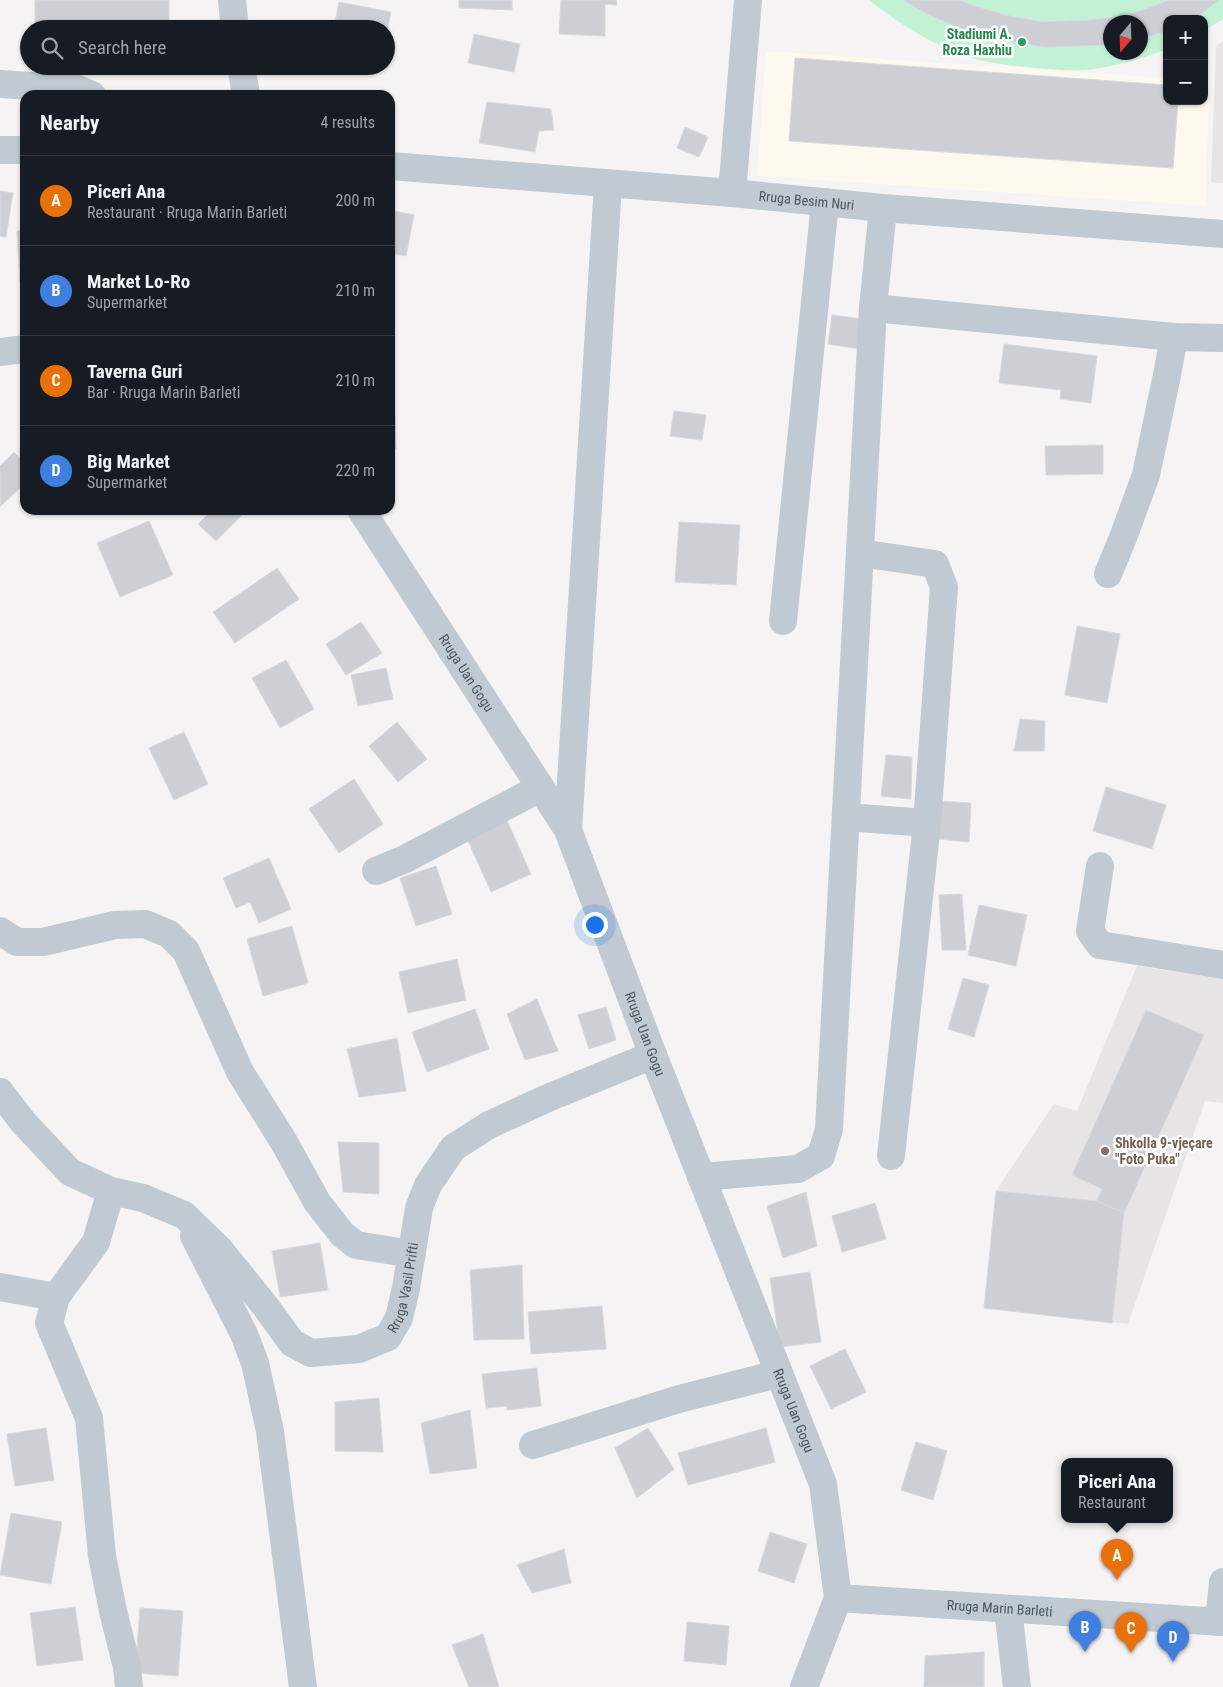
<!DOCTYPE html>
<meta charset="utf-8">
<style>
:root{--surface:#171b24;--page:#242831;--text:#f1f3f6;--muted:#9ea1a6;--line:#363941;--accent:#7c3aed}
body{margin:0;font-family:"Roboto Condensed",sans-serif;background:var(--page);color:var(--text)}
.controls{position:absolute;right:15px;top:15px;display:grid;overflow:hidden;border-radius:10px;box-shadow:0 1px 4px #0004}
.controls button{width:45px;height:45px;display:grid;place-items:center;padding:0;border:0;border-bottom:1px solid var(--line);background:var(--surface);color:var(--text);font:25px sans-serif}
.compass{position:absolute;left:1103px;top:15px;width:45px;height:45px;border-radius:50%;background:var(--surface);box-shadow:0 1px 4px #0004;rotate:199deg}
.you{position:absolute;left:594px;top:924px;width:18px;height:18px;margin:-12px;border:4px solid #fff;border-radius:50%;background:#1a73e8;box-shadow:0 0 0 8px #1a73e833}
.badge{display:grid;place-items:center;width:32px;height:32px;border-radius:50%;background:var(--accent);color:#fff;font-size:16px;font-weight:700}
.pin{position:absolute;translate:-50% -41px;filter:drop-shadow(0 1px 2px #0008)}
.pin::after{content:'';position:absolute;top:26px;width:18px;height:15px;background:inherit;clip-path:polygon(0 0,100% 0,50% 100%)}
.popup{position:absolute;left:1061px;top:1458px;width:112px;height:65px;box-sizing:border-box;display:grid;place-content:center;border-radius:10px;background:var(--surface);filter:drop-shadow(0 1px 4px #0005);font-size:16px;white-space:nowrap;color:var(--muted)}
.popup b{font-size:19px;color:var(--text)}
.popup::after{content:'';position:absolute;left:50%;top:100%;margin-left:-10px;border:10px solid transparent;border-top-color:var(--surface)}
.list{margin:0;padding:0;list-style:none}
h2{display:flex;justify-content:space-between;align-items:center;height:65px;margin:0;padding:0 20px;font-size:21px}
h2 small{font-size:16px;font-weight:400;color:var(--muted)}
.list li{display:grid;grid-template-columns:32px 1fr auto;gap:15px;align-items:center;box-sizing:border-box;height:90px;padding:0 20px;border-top:1px solid var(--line)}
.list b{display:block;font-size:19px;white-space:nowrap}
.list p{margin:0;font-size:16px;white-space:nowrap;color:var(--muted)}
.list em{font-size:16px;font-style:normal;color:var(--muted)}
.icon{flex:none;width:28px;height:28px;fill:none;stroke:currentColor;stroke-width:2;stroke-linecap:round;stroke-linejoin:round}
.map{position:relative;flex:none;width:1223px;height:1687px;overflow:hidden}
.search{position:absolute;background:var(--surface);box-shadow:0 1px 4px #0004;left:20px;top:20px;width:375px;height:55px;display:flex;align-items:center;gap:12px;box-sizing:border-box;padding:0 18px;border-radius:28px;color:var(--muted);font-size:19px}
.panel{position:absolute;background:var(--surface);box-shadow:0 1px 4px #0004;left:20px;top:90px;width:375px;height:425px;border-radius:15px}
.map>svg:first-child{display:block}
</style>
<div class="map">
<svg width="1223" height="1687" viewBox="0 0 1223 1687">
<rect width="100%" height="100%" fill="#f5f3f3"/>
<!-- commercial -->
<path fill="#fdf9ef" d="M766,51L1167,78V101H1204V80H1209L1206,206L757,176Z"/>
<!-- education -->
<path fill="#e6e4e5" d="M1223,41V183L1211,182L1216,46Z
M1137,966L1223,979V1103L1205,1101L1128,1324L984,1308L996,1191L1054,1104L1077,1111Z"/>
<!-- green -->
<path fill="#c3f1d5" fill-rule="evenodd" d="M869,0H1223V19L1204,31V19H1167V49C1141,59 1114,67 1086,70C1067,71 1047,69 1028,67C1017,66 1005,65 994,63C950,56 904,28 869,0ZM1110,22H1140V52H1110Z"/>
<!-- building -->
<path fill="#cdcfd5" stroke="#d7d9de" d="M35,0H169V27L35,26Z
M459,0H512V10L459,8Z
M561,0H616L617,5L605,4V36L559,34Z
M903,0H959L971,5L1010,16L1044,22L1089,20L1126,16L1170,0H1219L1202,13L1190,19H1167V31L1140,39V22H1110V45L1045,47L1005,41L964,30L927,14Z
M339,2L391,12L386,37V29H334Z
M474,34L520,44L514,72L468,63Z
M795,58L1167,85V101H1178L1173,168L789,141Z
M487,102L551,109L554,130L539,131L535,152L479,143Z
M685,127L708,137L699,157L677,148Z
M0,191L13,193L6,237L0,236Z
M390,210L414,215L406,256L390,253Z
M25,230V281L20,282L17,231Z
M832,315L863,319L860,349L828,344Z
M1004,344L1097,356L1091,403L1060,399L1061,390L999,383Z
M674,411L706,415L702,440L670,436Z
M390,415H395L396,449H390Z
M1103,445V474L1046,475L1045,446Z
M14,452L25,463V483L0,507V466Z
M208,510H247L216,541L198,524L210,512Z
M149,521L173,575L120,597L97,543Z
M679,522L740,525L736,585L675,582Z
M277,568L299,599L235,643L213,612Z
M361,622L382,653L346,675L326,644Z
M1077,626L1120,634L1107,703L1065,695Z
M286,660L314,709L280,728L252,678Z
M386,668L393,699L358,706L351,675Z
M1020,719L1045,721L1044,751H1014Z
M397,722L427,759L398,782L369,746Z
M184,732L208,784L174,800L149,748Z
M886,755L912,757L911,799L881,796Z
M354,779L383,824L339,853L309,809Z
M1106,787L1166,805L1152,849L1093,831Z
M938,801L971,803L969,842L936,839Z
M505,816L531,874L491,892L465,834Z
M269,858L291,909L259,923L250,902L236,908L223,878Z
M436,866L452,914L416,926L400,878Z
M962,894L966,950H942L939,895Z
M979,905L1027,915L1016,966L968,955Z
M292,926L308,983L263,996L247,939Z
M457,959L466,1000L408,1013L399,972Z
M963,978L989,985L974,1037L948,1029Z
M537,999L558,1051L525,1060L507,1014Z
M606,1007L616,1040L589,1049L578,1015Z
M475,1009L489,1049L427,1072L412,1032Z
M1146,1010L1204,1035L1124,1213L1097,1201L1102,1189L1072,1175Z
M397,1038L406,1091L359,1097L347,1049Z
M338,1142L379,1143V1194L343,1192Z
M996,1191L1097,1201L1124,1213L1112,1323L984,1308Z
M806,1192L817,1246L783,1258L767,1206Z
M875,1203L886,1239L842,1252L832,1216Z
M320,1243L328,1290L280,1297L272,1251Z
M522,1265L524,1339L474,1340L470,1270Z
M810,1272L821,1342L780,1347L770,1278Z
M602,1306L606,1349L531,1354L528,1312Z
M845,1349L866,1392L831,1409L810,1366Z
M537,1368L541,1406L507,1410V1406L486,1408L482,1374Z
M379,1398L383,1452L335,1451V1402Z
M470,1410L477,1468L430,1474L421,1423Z
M46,1428L54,1480L15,1486L7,1434Z
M648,1428L674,1469L637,1498L615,1448Z
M766,1428L775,1462L688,1485L678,1453Z
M916,1442L947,1451L933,1500L901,1490Z
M11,1513L62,1522L51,1584L0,1575Z
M770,1532L807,1544L794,1583L758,1571Z
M564,1549L571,1583L532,1593L517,1565Z
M75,1607L83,1660L37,1666L30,1613Z
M140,1608L183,1611L178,1676L135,1673Z
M687,1622L729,1626L726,1665L684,1661Z
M483,1634L499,1687H469L452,1645Z
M984,1652V1687H924L925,1656Z"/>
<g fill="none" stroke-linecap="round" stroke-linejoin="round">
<!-- minor -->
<g stroke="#c1cad2" stroke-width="28">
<path d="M232,0L235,29"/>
<path d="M241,66L246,95"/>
<path d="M0,84L78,89L92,95"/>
<path d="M0,150H25"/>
<path id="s1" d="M390,166L732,193L883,208L1223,234"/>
<path d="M732,193L748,0"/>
<path d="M873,308L1174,337L1223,338"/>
<path d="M0,352L25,349"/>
<path id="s2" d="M361,510L568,830L653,1055L823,1484L838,1598L804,1687"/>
<path d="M860,553L935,564L944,587L927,823L891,1156"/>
<path d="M1108,574L1124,535L1146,475L1167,375L1174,337"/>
<path d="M783,621L825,202"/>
<path d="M846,817L927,823"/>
<path d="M568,830L608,184"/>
<path d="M1100,866L1090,931L1100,945L1223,965"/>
<path d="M376,871L405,859L540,788"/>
<path d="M0,931L17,942H43L115,925L145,924L169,934L186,951L240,1072L284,1142L317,1202L342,1234L356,1245L412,1254"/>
<path id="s3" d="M0,1092L23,1122L70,1172L111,1191L143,1198L184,1215L220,1250L266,1307L292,1343L311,1353L359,1349L388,1337L399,1318L406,1288L419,1208L428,1185L453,1148L489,1125L550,1097L653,1055"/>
<path d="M701,1177L798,1169L821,1156L829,1129L873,308L883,208"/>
<path d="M111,1191L96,1242L56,1297L49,1323L89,1418L102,1556L113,1611L127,1667L129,1687"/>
<path d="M194,1236L244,1334L255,1363L270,1431L303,1687"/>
<path d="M0,1287L56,1297"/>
<path d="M533,1445L679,1399L778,1374"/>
<path id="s4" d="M838,1598L1223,1622"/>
<path d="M1008,1609L1017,1687"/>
<path d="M1219,1622L1223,1582"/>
</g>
</g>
<!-- markers -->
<circle fill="#2e9e5b" stroke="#fff" stroke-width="2" cx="1022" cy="42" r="5"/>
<circle fill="#8d6e63" stroke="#fff" stroke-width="2" cx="1105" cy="1151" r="5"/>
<g text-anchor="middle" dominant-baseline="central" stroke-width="5" stroke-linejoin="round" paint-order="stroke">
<!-- leisure labels -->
<g font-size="14" font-weight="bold" fill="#27864d" stroke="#fff" text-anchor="end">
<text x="1012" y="34">Stadiumi A.<tspan x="1012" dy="16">Roza Haxhiu</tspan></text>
</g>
<!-- street labels -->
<g font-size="14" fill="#4a5661" stroke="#fff">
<text stroke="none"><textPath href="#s1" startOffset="418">Rruga Besim Nuri</textPath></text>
<text stroke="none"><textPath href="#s2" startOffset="194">Rruga Uan Gogu</textPath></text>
<text stroke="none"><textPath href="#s2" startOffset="599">Rruga Uan Gogu</textPath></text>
<text stroke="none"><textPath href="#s3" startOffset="550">Rruga Vasil Prifti</textPath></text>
<text stroke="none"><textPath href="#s2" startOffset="1004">Rruga Uan Gogu</textPath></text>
<text stroke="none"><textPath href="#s4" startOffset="162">Rruga Marin Barleti</textPath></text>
</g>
<!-- education labels -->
<g font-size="14" font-weight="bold" fill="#785e54" stroke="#fff" text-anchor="start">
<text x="1115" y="1143">Shkolla 9-vjeçare<tspan x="1115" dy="16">"Foto Puka"</tspan></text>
</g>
</g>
</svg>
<div class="controls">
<button>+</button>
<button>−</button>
</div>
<svg class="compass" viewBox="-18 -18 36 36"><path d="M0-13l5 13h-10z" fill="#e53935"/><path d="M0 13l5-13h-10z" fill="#9ea1a6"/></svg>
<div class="you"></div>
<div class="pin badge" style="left:1117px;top:1580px;background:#e8710a">A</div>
<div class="popup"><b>Piceri Ana</b>Restaurant</div>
<div class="pin badge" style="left:1085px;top:1652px;background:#3f7fe0">B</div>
<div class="pin badge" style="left:1131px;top:1653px;background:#e8710a">C</div>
<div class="pin badge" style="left:1173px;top:1662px;background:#3f7fe0">D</div>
<div class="search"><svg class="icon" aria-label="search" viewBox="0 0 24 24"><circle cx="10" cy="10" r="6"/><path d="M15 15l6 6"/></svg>Search here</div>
<section class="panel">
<h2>Nearby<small>4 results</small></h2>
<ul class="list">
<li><span class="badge" style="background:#e8710a">A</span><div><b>Piceri Ana</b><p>Restaurant · Rruga Marin Barleti</p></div><em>200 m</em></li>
<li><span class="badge" style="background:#3f7fe0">B</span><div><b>Market Lo-Ro</b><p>Supermarket</p></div><em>210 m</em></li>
<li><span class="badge" style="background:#e8710a">C</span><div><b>Taverna Guri</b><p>Bar · Rruga Marin Barleti</p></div><em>210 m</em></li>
<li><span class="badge" style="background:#3f7fe0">D</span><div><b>Big Market</b><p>Supermarket</p></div><em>220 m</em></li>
</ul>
</section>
</div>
